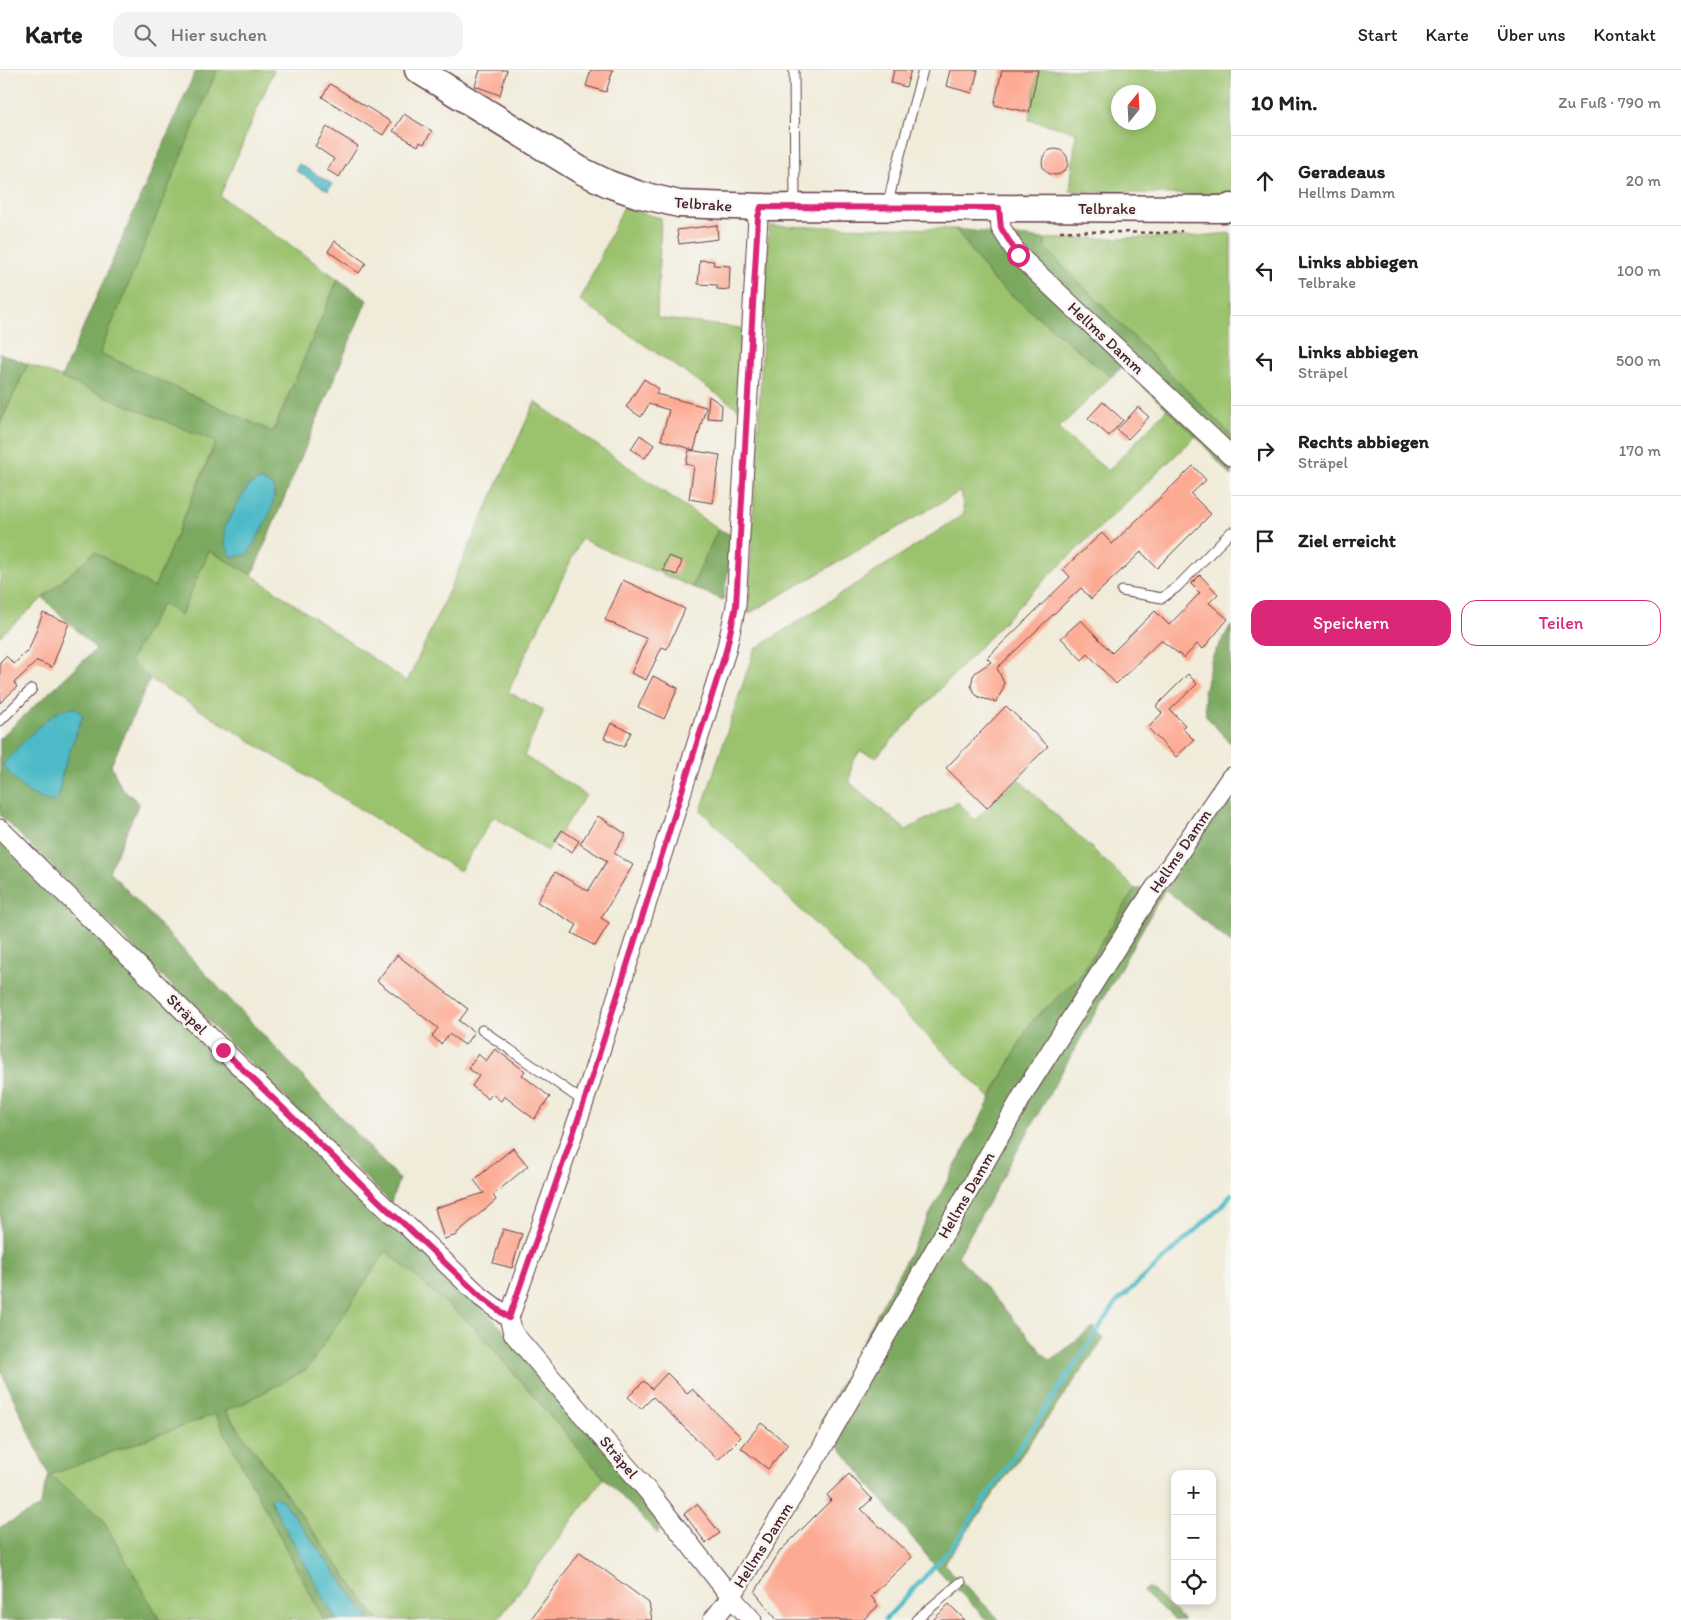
<!DOCTYPE html>
<html lang="de">
<meta charset="utf-8">
<style>
:root{--surface:#fff;--page:#f2f2f2;--text:#202124;--muted:#757577;--line:#e0e0e0;--accent:#db2777}
body{margin:0;font-family:Itim,sans-serif;background:var(--page);color:var(--text)}
.controls{position:absolute;right:15px;bottom:15px;display:grid;overflow:hidden;border-radius:10px;box-shadow:0 2px 8px #0003}
.controls button{width:45px;height:45px;display:grid;place-items:center;padding:0;border:0;border-bottom:1px solid var(--line);background:var(--surface);color:var(--text);font:25px sans-serif}
.compass{position:absolute;left:1111px;top:15px;width:45px;height:45px;border-radius:50%;background:var(--surface);box-shadow:0 2px 8px #0003;rotate:18deg}
.stop{position:absolute;width:15px;height:15px;margin:-11px;border:4px solid #db2777;border-radius:50%;background:#fff}
.stop.end{background:#db2777;border-color:#fff;box-shadow:0 1px 5px #0008}
.list{margin:0;padding:0;list-style:none}
h2{display:flex;justify-content:space-between;align-items:center;height:65px;margin:0;padding:0 20px;font-size:21px}
h2 small{font-size:16px;font-weight:400;color:var(--muted)}
.list li{display:grid;grid-template-columns:32px 1fr auto;gap:15px;align-items:center;box-sizing:border-box;height:90px;padding:0 20px;border-top:1px solid var(--line)}
.list b{display:block;font-size:19px;white-space:nowrap}
.list p{margin:0;font-size:16px;white-space:nowrap;color:var(--muted)}
.list em{font-size:16px;font-style:normal;color:var(--muted)}
.actions{display:flex;gap:10px;padding:15px 20px}
.actions a{flex:1;padding:11px 0;border:1px solid var(--accent);border-radius:15px;text-align:center;font-size:18px;color:var(--accent)}
.actions .main{background:var(--accent);color:#fff}
.icon{flex:none;width:28px;height:28px;fill:none;stroke:currentColor;stroke-width:2;stroke-linecap:round;stroke-linejoin:round}
.map{position:relative;flex:none;width:1231px;height:1550px;overflow:hidden}
header{display:flex;align-items:center;gap:30px;box-sizing:border-box;height:70px;padding:0 25px;background:var(--surface);border-bottom:1px solid var(--line)}
header strong{font-size:24px}
nav{display:flex;gap:28px;margin-inline-start:auto;font-size:18px}
.search{width:350px;height:45px;background:var(--page);display:flex;align-items:center;gap:12px;box-sizing:border-box;padding:0 18px;border-radius:15px;color:var(--muted);font-size:19px}
main{display:flex}
aside{flex:1;background:var(--surface)}
.map>svg:first-child{display:block}
</style>
<header>
<strong>Karte</strong>
<div class="search"><svg class="icon" aria-label="search" viewBox="0 0 24 24"><circle cx="10" cy="10" r="6"/><path d="M15 15l6 6"/></svg>Hier suchen</div>
<nav><a>Start</a><a>Karte</a><a>Über uns</a><a>Kontakt</a></nav>
</header>
<main>
<div class="map">
<svg width="1231" height="1550" viewBox="0 0 1231 1550">
<rect width="100%" height="100%" fill="#f6f6f2"/>
<filter id="ink" filterUnits="userSpaceOnUse"><feTurbulence type="fractalNoise" baseFrequency=".02" numOctaves="2"/><feDisplacementMap in="SourceGraphic" scale="10" xChannelSelector="R" yChannelSelector="G"/><feConvolveMatrix kernelMatrix="1 2 1 2 8 2 1 2 1" color-interpolation-filters="sRGB"/></filter>
<filter id="wash" filterUnits="userSpaceOnUse"><feTurbulence type="fractalNoise" baseFrequency=".0096" numOctaves="4" result="noise"/><feDisplacementMap in="SourceGraphic" scale="20" xChannelSelector="R" yChannelSelector="G"/><feGaussianBlur stdDeviation="1.12" result="paint"/><feColorMatrix in="noise" values="0 0 0 0 0 0 0 0 0 0 0 0 0 0 0 0 0 1.4 0 .05"/><feComposite in="paint" operator="in"/></filter>
<g filter="url(#wash)">
<rect width="100%" height="100%" fill="#f1ecda"/>
<!-- green -->
<path fill="#9bc36e" stroke="#72714c" fill-rule="evenodd" d="M217,0H274L220,126L338,209L273,362L99,283Z
M1038,0H1231V122L1203,125L1070,121L1076,62L1029,50ZM1118,22H1148V52H1118Z
M623,138L661,148L657,248L741,258L739,339L580,231Z
M769,156L956,159L992,209L1111,307L1058,359L1108,401L1167,339L1196,366L1028,526L876,687L860,681L852,693L850,713L906,760L958,732L975,750L1018,709L1135,819L1080,906L1031,952L990,1028L701,741L754,580L964,444L961,421L748,544Z
M1231,163V365L1044,178L1045,169L1187,167Z
M28,294L216,371L154,518L95,482L0,566V354Z
M535,332L718,459L692,517L581,469L508,622L544,640L524,686L586,725L547,781L494,746L460,801L150,609L130,591L162,534L181,545L209,481L252,505L407,612Z
M386,1181L475,1258L604,1408L498,1550H378L225,1340L244,1333L307,1299Z
M215,1344L324,1550H160L102,1448L49,1405Z"/>
<!-- forest -->
<path fill="#7ca961" stroke="#636446" fill-rule="evenodd" d="M196,0H217L100,283L273,362L338,209L367,230L252,505L209,481L181,545L162,534L130,591L150,609L111,695L121,717L139,733L109,801L399,1109L391,1133L0,745V668L96,579L43,528L95,482L154,518L216,372L61,308ZM260,410L275,425L264,455L247,484L225,456L249,415ZM50,648L70,678L61,709L60,724L33,664Z
M956,159L1045,169V178L1231,365V406L1196,366L1122,297L1111,307L992,209Z
M0,283L28,294L0,354Z
M718,459L734,466L723,530L692,517Z
M1231,555V672L1230,673L1206,646L1204,622L1212,587Z
M1231,725V873L1165,819L958,1186L1050,1291L1093,1257L1104,1269L944,1494L1000,1550H987L939,1501L820,1353L1031,952L1080,906L1135,819H1165Z
M0,769L500,1256L663,1445L658,1464L604,1408L475,1258L386,1181L307,1299L244,1333L225,1341L378,1550H370L282,1430H270L336,1550H324L215,1344L50,1405L102,1448L160,1550H0V1457L39,1438L49,1405L0,1299Z
M1148,1517L1184,1550H1175L1143,1522Z"/>
<!-- water -->
<path fill="#4dbbc7" stroke="#4c6d79" d="M299,94L332,114L328,121L295,100Z
M260,410L273,416C278,439 258,465 247,485L232,487L225,474V456L249,415Z
M75,638L83,646C75,665 68,685 62,705C59,716 62,721 55,731C34,732 14,711 3,695C13,681 48,645 64,639C67,638 72,638 75,638Z
M274,1426L282,1430L370,1550H336L270,1430Z"/>
<g fill="none" stroke-linecap="round" stroke-linejoin="round">
<!-- stream -->
<path stroke="#4dbbc7" stroke-width="4.5" d="M885,1550L955,1474L1116,1233L1225,1133L1231,1124"/>
</g>
<g id="blocks">
<!-- building -->
<path fill="#fdaa93" d="M480,0H507L500,25L475,16Z
M591,0H613L606,22L586,16Z
M894,0H911L906,17L891,13Z
M950,0H978L972,23L946,16Z
M1002,0H1038L1029,42L994,35Z
M330,14L391,52L383,65L322,27Z
M404,44L432,61L424,74L420,72L418,76L393,61Z
M327,57L358,76L339,107L327,100L334,89L315,76Z
M1042 92a13 13 0 1 1 26 0a13 13 0 1 1-26 0Z
M717,155L718,169L679,174L677,160Z
M335,171L366,193L359,203L328,181Z
M700,190L714,191L713,195L730,196L729,220L717,219V215L698,214Z
M644,309L659,319L656,324L706,337L694,380L661,370L669,340L649,334L641,347L626,337Z
M709,326L722,335L721,349L707,348Z
M1103,332L1123,350L1109,366L1088,348Z
M1138,337L1149,347L1128,369L1117,360Z
M640,365L654,375L645,388L631,379Z
M689,380L720,385L713,433L689,429L694,396L686,394Z
M1193,396L1206,410L1191,424L1211,444L1157,498L1141,482L1091,529L1081,518L997,598L1004,613L1003,619L996,632L981,628L976,625L971,616L973,606L976,602L991,592L987,588L1070,507L1063,499L1102,463L1112,474Z
M668,486L682,491L677,505L663,500Z
M1200,505L1218,524L1209,533L1228,549L1203,579L1197,574L1184,588L1161,570L1116,614L1088,584L1082,590L1061,568L1081,550L1112,583L1155,541L1169,555L1200,523L1191,514Z
M623,510L685,539L667,579L662,577L646,610L631,603L647,569L605,550Z
M43,543L69,553L52,597L37,591L14,613L17,617L0,633V592L6,586L14,594L29,579Z
M1188,604L1197,614L1170,640L1185,655L1182,658L1194,670L1176,687L1148,658L1162,643L1156,636Z
M653,606L678,618L664,649L638,637Z
M1006,636L1048,676L987,738L946,698Z
M611,653L631,662L624,677L604,668Z
M598,746L626,764L614,783L633,795L601,848L609,853L595,876L572,863L577,855L537,832L555,802L588,821L607,791L580,774Z
M562,760L579,771L572,782L555,771Z
M397,885L468,939L459,951L474,962L465,975L449,964L441,974L432,966L438,958L377,911Z
M495,979L525,1001L522,1005L550,1027L534,1049L504,1026L501,1031L492,1024L488,1029L472,1016L479,1006L468,998L478,984L486,991Z
M513,1078L528,1096L493,1125L496,1130L457,1163V1165L444,1169L435,1138L484,1123L474,1110Z
M503,1159L522,1164L512,1198L493,1193Z
M667,1303L687,1323L692,1319L741,1367L718,1390L653,1327L641,1339L628,1327L644,1311L652,1319Z
M761,1353L788,1374L768,1399L741,1378Z
M849,1404L872,1429L861,1439L912,1487L871,1526L878,1536L863,1550H777L755,1522L780,1481L831,1430L827,1425Z
M697,1434L720,1463L706,1473L684,1444Z
M580,1482L649,1533L652,1550H530Z
M949,1534L965,1550H933Z"/>
</g>
</g>
<g filter="url(#ink)">
<use href="#blocks" fill-opacity="0" stroke="#633e45" stroke-width="1"/>
<g fill="none" stroke-linecap="round" stroke-linejoin="round">
<defs>
<path id="lane" d="M794,0L795,135
M888,134L894,107L923,0
M1122,521L1162,528L1177,517L1231,462
M0,651L32,619
M482,960L584,1032
M916,1550L961,1512"/>
<path id="street" d="M999,138L1001,158L1018,185L1231,386
M0,759L223,980L389,1141L404,1153L481,1227L509,1248L513,1263L652,1426L731,1527L752,1550
M509,1248L584,1032L726,581L736,536L758,147L761,137
M713,1550L731,1527L822,1378L1027,1018L1144,834L1231,707"/>
<path id="secondary" d="M418,0L582,101L609,114L637,124L679,134L761,137L1225,139L1231,137"/>
</defs>
<!-- lane casing -->
<use href="#lane" stroke="#633e45" stroke-width="11"/>
<!-- street casing -->
<use href="#street" stroke="#633e45" stroke-width="21"/>
<!-- secondary casing -->
<use href="#secondary" stroke="#633e45" stroke-width="29"/>
<!-- path -->
<path stroke="#633e45" stroke-width="2.5" stroke-dasharray="4 4" stroke-linecap="butt" d="M1060,161L1160,163L1182,161"/>
<!-- lane -->
<use href="#lane" stroke="#fff" stroke-width="9"/>
<!-- street -->
<use href="#street" stroke="#fff" stroke-width="19"/>
<!-- secondary -->
<use href="#secondary" stroke="#fff" stroke-width="26"/>
</g>
</g>
<g fill="none" stroke-linecap="round" stroke-linejoin="round" filter="url(#ink)">
<!-- route -->
<path stroke="#db2777" stroke-width="6" d="M223,980L389,1141L404,1154L481,1227L509,1248L584,1032L726,581L736,536L758,147L761,137L999,138L1001,158L1018,185"/>
</g>
<g text-anchor="middle" dominant-baseline="central" stroke-width="5" stroke-linejoin="round" paint-order="stroke">
<!-- street labels -->
<g font-size="16" fill="#4a1f2b" stroke="#f6f6f2">
<text transform="translate(703 134) rotate(4)">Telbrake</text>
<text x="1107" y="138">Telbrake</text>
<text transform="translate(1106 268) rotate(43)">Hellms Damm</text>
<text transform="translate(1180 781) rotate(-56)">Hellms Damm</text>
<text transform="translate(187 944) rotate(45)">Sträpel</text>
<text transform="translate(966 1125) rotate(-60)">Hellms Damm</text>
<text transform="translate(619 1387) rotate(50)">Sträpel</text>
<text transform="translate(763 1475) rotate(-58)">Hellms Damm</text>
</g>
</g>
</svg>
<div class="controls">
<button>+</button>
<button>−</button>
<button><svg class="icon" aria-label="locate" viewBox="0 0 24 24"><circle cx="12" cy="12" r="6"/><path d="M12 2v4M12 18v4M2 12h4M18 12h4"/></svg></button>
</div>
<svg class="compass" viewBox="-18 -18 36 36"><path d="M0-13l5 13h-10z" fill="#e53935"/><path d="M0 13l5-13h-10z" fill="#757577"/></svg>
<div class="stop" style="left:1018px;top:185px"></div>
<div class="stop end" style="left:223px;top:980px"></div>
</div>
<aside>
<h2>10 Min.<small>Zu Fuß · 790 m</small></h2>
<ul class="list">
<li><svg class="icon" aria-label="ahead" viewBox="0 0 24 24"><path d="M12 20V5M6 11l6-6 6 6"/></svg><div><b>Geradeaus</b><p>Hellms Damm</p></div><em>20 m</em></li>
<li><svg class="icon" aria-label="left" viewBox="0 0 24 24"><path d="M17 20v-9H6M10 6l-5 5 5 5"/></svg><div><b>Links abbiegen</b><p>Telbrake</p></div><em>100 m</em></li>
<li><svg class="icon" aria-label="left" viewBox="0 0 24 24"><path d="M17 20v-9H6M10 6l-5 5 5 5"/></svg><div><b>Links abbiegen</b><p>Sträpel</p></div><em>500 m</em></li>
<li><svg class="icon" aria-label="right" viewBox="0 0 24 24"><path d="M7 20v-9h11M14 6l5 5-5 5"/></svg><div><b>Rechts abbiegen</b><p>Sträpel</p></div><em>170 m</em></li>
<li><svg class="icon" aria-label="arrive" viewBox="0 0 24 24"><path d="M6 21V4h12l-3 4 3 4H6"/></svg><div><b>Ziel erreicht</b></div></li>
</ul>
<div class="actions"><a class="main">Speichern</a><a>Teilen</a></div>
</aside>
</main>
